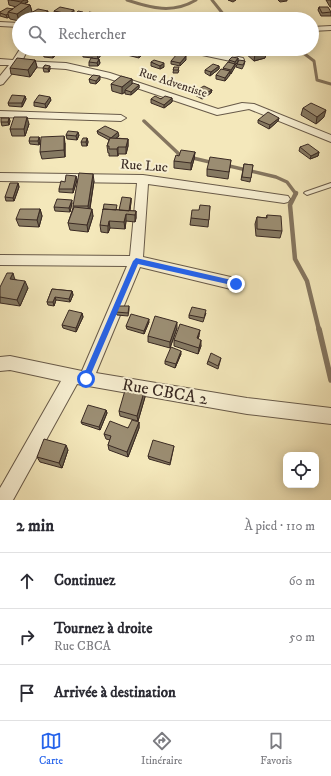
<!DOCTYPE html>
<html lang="fr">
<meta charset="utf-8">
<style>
:root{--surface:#fff;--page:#f7f7f7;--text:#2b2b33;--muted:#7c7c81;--line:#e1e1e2;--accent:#2563eb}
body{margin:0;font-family:"IM FELL DW Pica",serif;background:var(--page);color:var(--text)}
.controls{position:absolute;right:12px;bottom:12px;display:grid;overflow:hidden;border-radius:8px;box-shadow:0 2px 10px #0003}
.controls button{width:36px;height:36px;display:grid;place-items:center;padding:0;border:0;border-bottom:1px solid var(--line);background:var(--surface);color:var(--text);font:20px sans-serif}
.stop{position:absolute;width:12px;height:12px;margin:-9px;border:3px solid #2563eb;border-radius:50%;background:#fff}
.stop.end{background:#2563eb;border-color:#fff;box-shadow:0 1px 4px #0008}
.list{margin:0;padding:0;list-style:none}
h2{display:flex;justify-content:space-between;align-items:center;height:52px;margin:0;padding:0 16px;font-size:17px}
h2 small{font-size:13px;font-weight:400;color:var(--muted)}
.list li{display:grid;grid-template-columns:26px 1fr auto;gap:12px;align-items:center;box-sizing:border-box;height:56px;padding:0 16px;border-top:1px solid var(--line)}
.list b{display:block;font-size:15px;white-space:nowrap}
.list p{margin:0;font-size:13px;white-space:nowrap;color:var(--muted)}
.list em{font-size:13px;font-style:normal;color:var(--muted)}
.icon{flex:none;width:22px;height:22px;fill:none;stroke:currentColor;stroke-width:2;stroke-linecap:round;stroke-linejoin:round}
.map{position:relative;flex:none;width:331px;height:500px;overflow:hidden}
.search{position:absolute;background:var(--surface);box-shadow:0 2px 10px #0003;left:12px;right:12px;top:12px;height:44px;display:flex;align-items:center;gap:10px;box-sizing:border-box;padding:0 14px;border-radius:22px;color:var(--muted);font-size:15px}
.sheet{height:220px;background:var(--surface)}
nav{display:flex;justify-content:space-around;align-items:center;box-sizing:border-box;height:56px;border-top:1px solid var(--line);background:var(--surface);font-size:11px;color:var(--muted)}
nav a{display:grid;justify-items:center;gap:2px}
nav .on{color:var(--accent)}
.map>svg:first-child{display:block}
</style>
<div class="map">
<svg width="331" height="500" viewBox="0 0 331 500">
<rect width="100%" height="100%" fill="#f4e8bb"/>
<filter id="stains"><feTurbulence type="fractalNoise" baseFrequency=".005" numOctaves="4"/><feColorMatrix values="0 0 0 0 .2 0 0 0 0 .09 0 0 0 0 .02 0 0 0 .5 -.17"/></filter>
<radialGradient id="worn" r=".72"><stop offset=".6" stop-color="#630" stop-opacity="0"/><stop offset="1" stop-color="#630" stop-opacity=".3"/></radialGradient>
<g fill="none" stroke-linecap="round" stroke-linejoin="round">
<!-- stream-far3 -->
<path stroke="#84755f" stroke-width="3" d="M127,0C151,8 173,14 196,0
M212,0L224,15L230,19
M253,19L269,16L281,19
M298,49L314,61L317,80L331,84"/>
<!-- stream-far2 -->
<path stroke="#84755f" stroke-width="3.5" d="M144,121L180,155L214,163
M225,165L276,177L287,182L296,194"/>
<!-- stream-far1 -->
<path stroke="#84755f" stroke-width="4.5" d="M296,193L290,205L295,259L307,281L319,330"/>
<!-- stream -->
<path stroke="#84755f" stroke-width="5.5" d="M319,329L331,380"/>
<defs>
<path id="service" d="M331,183V187L307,195L304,193L305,192Z"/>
<path id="minor" d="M0,22L19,23V27L0,26Z
M331,26V30L312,31V27Z
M20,49H28L22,61L66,63L110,73L218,109L242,103L254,104L331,135V142L249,109L217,115L107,78L66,69L18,66L3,84L0,85V76L9,65H0V59L13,60Z
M184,49H200L243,58L244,60L240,63L188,52Z
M0,111L121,115L126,118L121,121L0,117Z
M0,173L143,175L288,196L290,199L288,202L284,203L148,184L143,257L235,278L240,280L242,284L240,288L235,290L140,267L96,373L247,398L331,408V424L247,414L77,384L13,500H0V488L3,483L61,381L10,370L0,371V357L10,356L82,371L127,266L0,265V255L130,256L137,183L0,181Z"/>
</defs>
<!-- service casing -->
<use href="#service" stroke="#685a49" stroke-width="2"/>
<!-- minor casing -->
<use href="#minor" stroke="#685a49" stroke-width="2"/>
<!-- service -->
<use href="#service" fill="#f8f0d3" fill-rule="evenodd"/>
<!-- minor -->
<use href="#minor" fill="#f8f0d3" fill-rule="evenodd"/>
</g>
<!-- wall -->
<path fill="#857962" stroke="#3a2a23" d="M8,0H27L28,2L25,3L26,4L30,5L32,12L22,19H19V21L10,19L9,17L7,18L0,16V12L13,9L16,7L9,5Z
M228,0H236L233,2Z
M278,0H287V1L280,2Z
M326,0H331V7H330Z
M319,7L331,12V16H321L318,10Z
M54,11L74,13L71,16L74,17V16L84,15L80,19H67V18L68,17L55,15Z
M48,13L53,14V17L52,19H43V18L42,19H35L30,18L29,14Z
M84,17L106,19H85Z
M46,49H57L58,52L53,58L44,57L43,54Z
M83,49H104V51L98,59L100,63L98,66H89V62L93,58L83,57L82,50Z
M130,49H151L149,53L143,52V54L139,58L127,55V51Z
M214,49H226V51Z
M245,49H264L265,58L254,61L245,53Z
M238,58V62L235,65V67L225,81L216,79V75L223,69L229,62V60Z
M35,60L37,67L30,77L11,74L10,68Z
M186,60L180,66L171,64V61Z
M245,61L244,65L242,69L236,67L237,64Z
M151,62L164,67L160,69L151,66Z
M45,65L50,69L49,72H44L43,68Z
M219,66V69L210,76L205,73V70Z
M174,67L179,70L178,73H173Z
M89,79L100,80L96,84L90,83Z
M132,79V84L139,85V88L131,95L125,94V92L122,94L112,91L111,84Z
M212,90L211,93L202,99L195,95V91Z
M25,96L26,99L22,107L9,106L8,103Z
M172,98V102L164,108L151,103V99Z
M51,100L46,108L34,106V102Z
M303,108L324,117L316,124L301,115Z
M9,118L10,121L9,125L2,126L1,122Z
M279,118L278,121L269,129L258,123V120Z
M29,124L25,136H12L10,129Z
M97,131L119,136L116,138L128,139V146L126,154H118V156H109V153H108L107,146L109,140L98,134Z
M66,135H79L77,140L67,139Z
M39,137L40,141L39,145L30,144L29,141Z
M87,138L88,142L87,146H82L81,142Z
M65,143V157L42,159L40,152Z
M300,147L319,152L318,156L310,159L299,151Z
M195,152L194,159L191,170L174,168V161Z
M231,160L228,179L207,176V169Z
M244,164L253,165L250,182L241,180Z
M76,176L77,180L73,193L59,192V189L65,182Z
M94,181L90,209L93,216L88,232L70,230L68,223L73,208V206Z
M18,183L19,187L14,201H6L5,197Z
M131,198V202L130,211H136V218L135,222L126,221L125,229L110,228L108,233L101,232L100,225L117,209V210H119Z
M72,203L70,212L55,211L54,207Z
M210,206L208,227L190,225L191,218L199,210Z
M40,209L42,216L39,227L19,226L16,219Z
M267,215L282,231L280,238L256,236L255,224L257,217L266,218Z
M15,279L28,288L20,306L0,303V287Z
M52,289L72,291L73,295L70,302L56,300L54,306L48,305L47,302Z
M129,306V310L128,316L117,315L116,312Z
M82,313L83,317L76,332L63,328L62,325Z
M206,313L203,322L189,318V315Z
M149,322L144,334L127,329L126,326Z
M177,328L170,348L148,342V336Z
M199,336L198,339L201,346L198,354L174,346V340Z
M181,354L175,368L165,364V361Z
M221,358L218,369L207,364L208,361Z
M145,397L138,421L120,416L119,411Z
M106,410L107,413L100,430L82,424L81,422Z
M139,422V428L128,457L109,450L108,445L110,440L106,439L104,434L128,428Z
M174,446L170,465L149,459L148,456Z
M68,450L62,468L40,462L37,457Z"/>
<!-- shaded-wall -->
<path fill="#6c6350" stroke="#3a2a23" d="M22,0H27L28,2L25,3L26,6L22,8L21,2Z
M30,5L32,12L22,19H19V21L17,14Z
M74,10V13L69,18V14Z
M48,11V14L43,17V18L42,19H40L39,17Z
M83,12L84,15L80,19L79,16Z
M8,14L9,17L7,18L6,15Z
M53,14V17L52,19H49V18Z
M106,15V19H102Z
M57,49L58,52L53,58V55Z
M100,49H104V51L98,59L97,53Z
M143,50V54L139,58V54Z
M267,52L265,58L254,61L255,54Z
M186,56V60L180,66V63Z
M238,58V62L235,65V67L231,74V70L235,64V62Z
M99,59L100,63L98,66L97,63Z
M35,60L37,67L30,77L28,70Z
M164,63V67L160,69V66Z
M50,66V69L49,72L48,69Z
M219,66V69L210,76L211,72Z
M230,71V75L225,81V78Z
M100,76V80L96,84V81Z
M132,79V86L125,90V92L122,94V87Z
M139,85V88L131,95V92Z
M212,90L211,93L202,99V95Z
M25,96L26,99L22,107V103Z
M50,97L51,100L46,108L45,104Z
M172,98V102L164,108V105Z
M326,110L324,117L316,124L317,117Z
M27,117L29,124L25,136L24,129Z
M9,118L10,121L9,125L8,122Z
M279,118L278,121L269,129L270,125Z
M78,132L79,135L77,140L76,136Z
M118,132L119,136L111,142V138Z
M64,136L65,143V157L64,150Z
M39,137L40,141L39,145L38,141Z
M87,138L88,142L87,146L86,142Z
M128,139V146L126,154V147Z
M118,147V156L117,149Z
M195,152L194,159L191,170V163Z
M319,152L318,156L310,159L311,156Z
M93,174L94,181L89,213L88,206Z
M76,176L77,180L73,193V189Z
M18,183L19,187L14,201L13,198Z
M131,198V202L129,215V211Z
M72,200V203L70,212L69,208Z
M40,209L42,216L39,227L37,220Z
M92,209L93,216L88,232L87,225Z
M136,211V218L135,222V215Z
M126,214V221L125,229L124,222Z
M109,221L110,228L108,233V226Z
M13,273L15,280L10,279Z
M25,281L28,288L20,306L17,300Z
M72,291L73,295L70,302L69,299Z
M55,297L56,300L54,306L53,302Z
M82,313L83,317L76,332V328Z
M149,319V322L144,334V331Z
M177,322V328L170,348V342Z
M200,330L199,336L196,344L197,338Z
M201,340V346L198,354L199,348Z
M181,351V354L175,368L176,364Z
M144,392L145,397L138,421L137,416Z
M106,410L107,413L100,430L99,427Z
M139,422V428L128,457L127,452Z
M66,445L68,450L62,468L59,463Z"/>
<!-- building -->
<path fill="#9b8d72" stroke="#3a2a23" d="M11,0H24L21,2Z
M21,3L30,5L17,14L8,12Z
M60,7L74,10L69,14L54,11Z
M319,7H328L331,12L322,13Z
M7,8L13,9L8,12V14L6,15L0,13V12Z
M38,9L48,11L39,17L29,14Z
M78,11L83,12L79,16H74Z
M89,12L106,15L102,19H96L84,17Z
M47,13L53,14L49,18L43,17Z
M206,15L207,19H197L196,16Z
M70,16L78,18L77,19H70L67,18Z
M46,49H57L53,55L43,54Z
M83,49H100L97,53L82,50Z
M130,49H136L143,50L139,54L127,51Z
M249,49H264L267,52L255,54Z
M177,54L186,56L180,63L171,61Z
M232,57L238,58L235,62L229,60Z
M17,58L35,60L28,70L10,68Z
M91,58L99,59L97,63L89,62Z
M154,60L164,63L160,66L151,62Z
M239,60L245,61L243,65L237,64Z
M228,62L235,64L231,70L223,68Z
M213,64L219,66L211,72L205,70Z
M45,65L50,66L48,69L43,68Z
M174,67H179L178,70H173Z
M221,69L230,71L225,78L216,75Z
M93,75L100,76L96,81L89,79Z
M121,76L132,79L122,87L111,84Z
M133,83L139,85L131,92L125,90Z
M204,86L212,90L202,95L195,91Z
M12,95L25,96L22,103H8Z
M39,95L50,97L45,104L34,102Z
M155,96L161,99L165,96L172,98L164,105L151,99Z
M311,103L326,110L317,117L303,108Z
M268,112L279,118L270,125L258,120Z
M14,117H27L24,129H10Z
M1,118H9L8,122H1Z
M105,126L118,132L111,138L97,131Z
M68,131L78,132L76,136L66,135Z
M64,136V150L40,152L41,137Z
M30,137H39L38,141H29Z
M83,138H87L86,142H81Z
M110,138L128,139L126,147H118L117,149H109V146H107Z
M308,144L319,152L311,156L300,147Z
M181,150L195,152L191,163L174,161L176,155L179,156Z
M210,157L231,160L229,172L207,169Z
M244,164L253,165L251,178L242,177Z
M79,173L93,174L88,206H73Z
M66,175L76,176L73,189H59L61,181L65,182Z
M10,183H18L13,198L5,197Z
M122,197L131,198L129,211L119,210Z
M57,199L72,200L69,208L54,207Z
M104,204L117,205L116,210L103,209V210Z
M200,205L210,206L209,220L191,218L192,210H199Z
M74,207L92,209L87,225L68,223Z
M20,209H40L37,220L16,219Z
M103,209L136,211L135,215L126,214L124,222L109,221L108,226L100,225Z
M267,215L281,216L282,231L257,229V217L267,218Z
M7,273H13L10,279L25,281L17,300L0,297V287Z
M52,289L72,291L69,299L55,297L53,302H47Z
M117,306H129L128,313L116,312Z
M192,307L206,310L204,318L189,315Z
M69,310L82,313L76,328L62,325Z
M131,314L149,319L144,331L126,326Z
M155,316L177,322L170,342L148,336Z
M180,324L200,330L197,338L201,340L199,348L174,340Z
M171,347L181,351L176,364L165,361Z
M211,353L221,358L218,366L208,361Z
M126,387L144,392L137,416L119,411Z
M88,405L106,410L99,427L81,422Z
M132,420L139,422L127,452L108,445L111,436L104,434L110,421L128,428Z
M44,439L66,445L59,463L37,457Z
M153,440L174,446L170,463L148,456Z"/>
<!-- route -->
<path fill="#2563eb" d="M136,258L236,281L239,284L236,286L138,264L88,381H83L82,379L133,261Z"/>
<g text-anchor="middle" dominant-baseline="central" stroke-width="4" stroke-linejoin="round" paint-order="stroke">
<!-- far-street labels -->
<g font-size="12" fill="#3a2a23" stroke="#f8f0d3">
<text transform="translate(173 83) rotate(18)">Rue Adventiste</text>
</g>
<!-- street labels -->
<g font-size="14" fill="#3a2a23" stroke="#f8f0d3">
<text transform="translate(144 166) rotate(4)">Rue Luc</text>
</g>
<!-- near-street labels -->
<g font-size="17" fill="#3a2a23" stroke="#f8f0d3">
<text transform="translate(165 392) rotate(10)">Rue CBCA 2</text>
</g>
</g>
<rect width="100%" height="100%" filter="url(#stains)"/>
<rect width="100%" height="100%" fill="url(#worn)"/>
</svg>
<div class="controls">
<button><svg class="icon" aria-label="locate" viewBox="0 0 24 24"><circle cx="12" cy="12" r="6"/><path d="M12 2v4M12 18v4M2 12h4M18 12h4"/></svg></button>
</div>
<div class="stop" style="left:86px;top:379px"></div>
<div class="stop end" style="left:236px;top:284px"></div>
<div class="search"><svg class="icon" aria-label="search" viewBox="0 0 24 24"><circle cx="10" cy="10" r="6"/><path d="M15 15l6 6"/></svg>Rechercher</div>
</div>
<section class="sheet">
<h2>2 min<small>À pied · 110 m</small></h2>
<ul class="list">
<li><svg class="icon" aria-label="ahead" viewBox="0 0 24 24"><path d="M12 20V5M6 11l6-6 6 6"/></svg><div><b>Continuez</b></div><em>60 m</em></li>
<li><svg class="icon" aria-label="right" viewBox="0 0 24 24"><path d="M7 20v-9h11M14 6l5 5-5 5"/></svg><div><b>Tournez à droite</b><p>Rue CBCA</p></div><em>50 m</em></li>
<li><svg class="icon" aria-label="arrive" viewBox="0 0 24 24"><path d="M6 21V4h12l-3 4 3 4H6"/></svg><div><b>Arrivée à destination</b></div></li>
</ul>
</section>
<nav>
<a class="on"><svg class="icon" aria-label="map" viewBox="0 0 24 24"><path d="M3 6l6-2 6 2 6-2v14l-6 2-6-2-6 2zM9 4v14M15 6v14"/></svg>Carte</a>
<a><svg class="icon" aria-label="directions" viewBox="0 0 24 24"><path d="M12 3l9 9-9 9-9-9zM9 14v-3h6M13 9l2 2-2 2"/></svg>Itinéraire</a>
<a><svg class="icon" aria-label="saved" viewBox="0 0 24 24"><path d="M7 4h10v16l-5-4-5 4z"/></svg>Favoris</a>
</nav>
